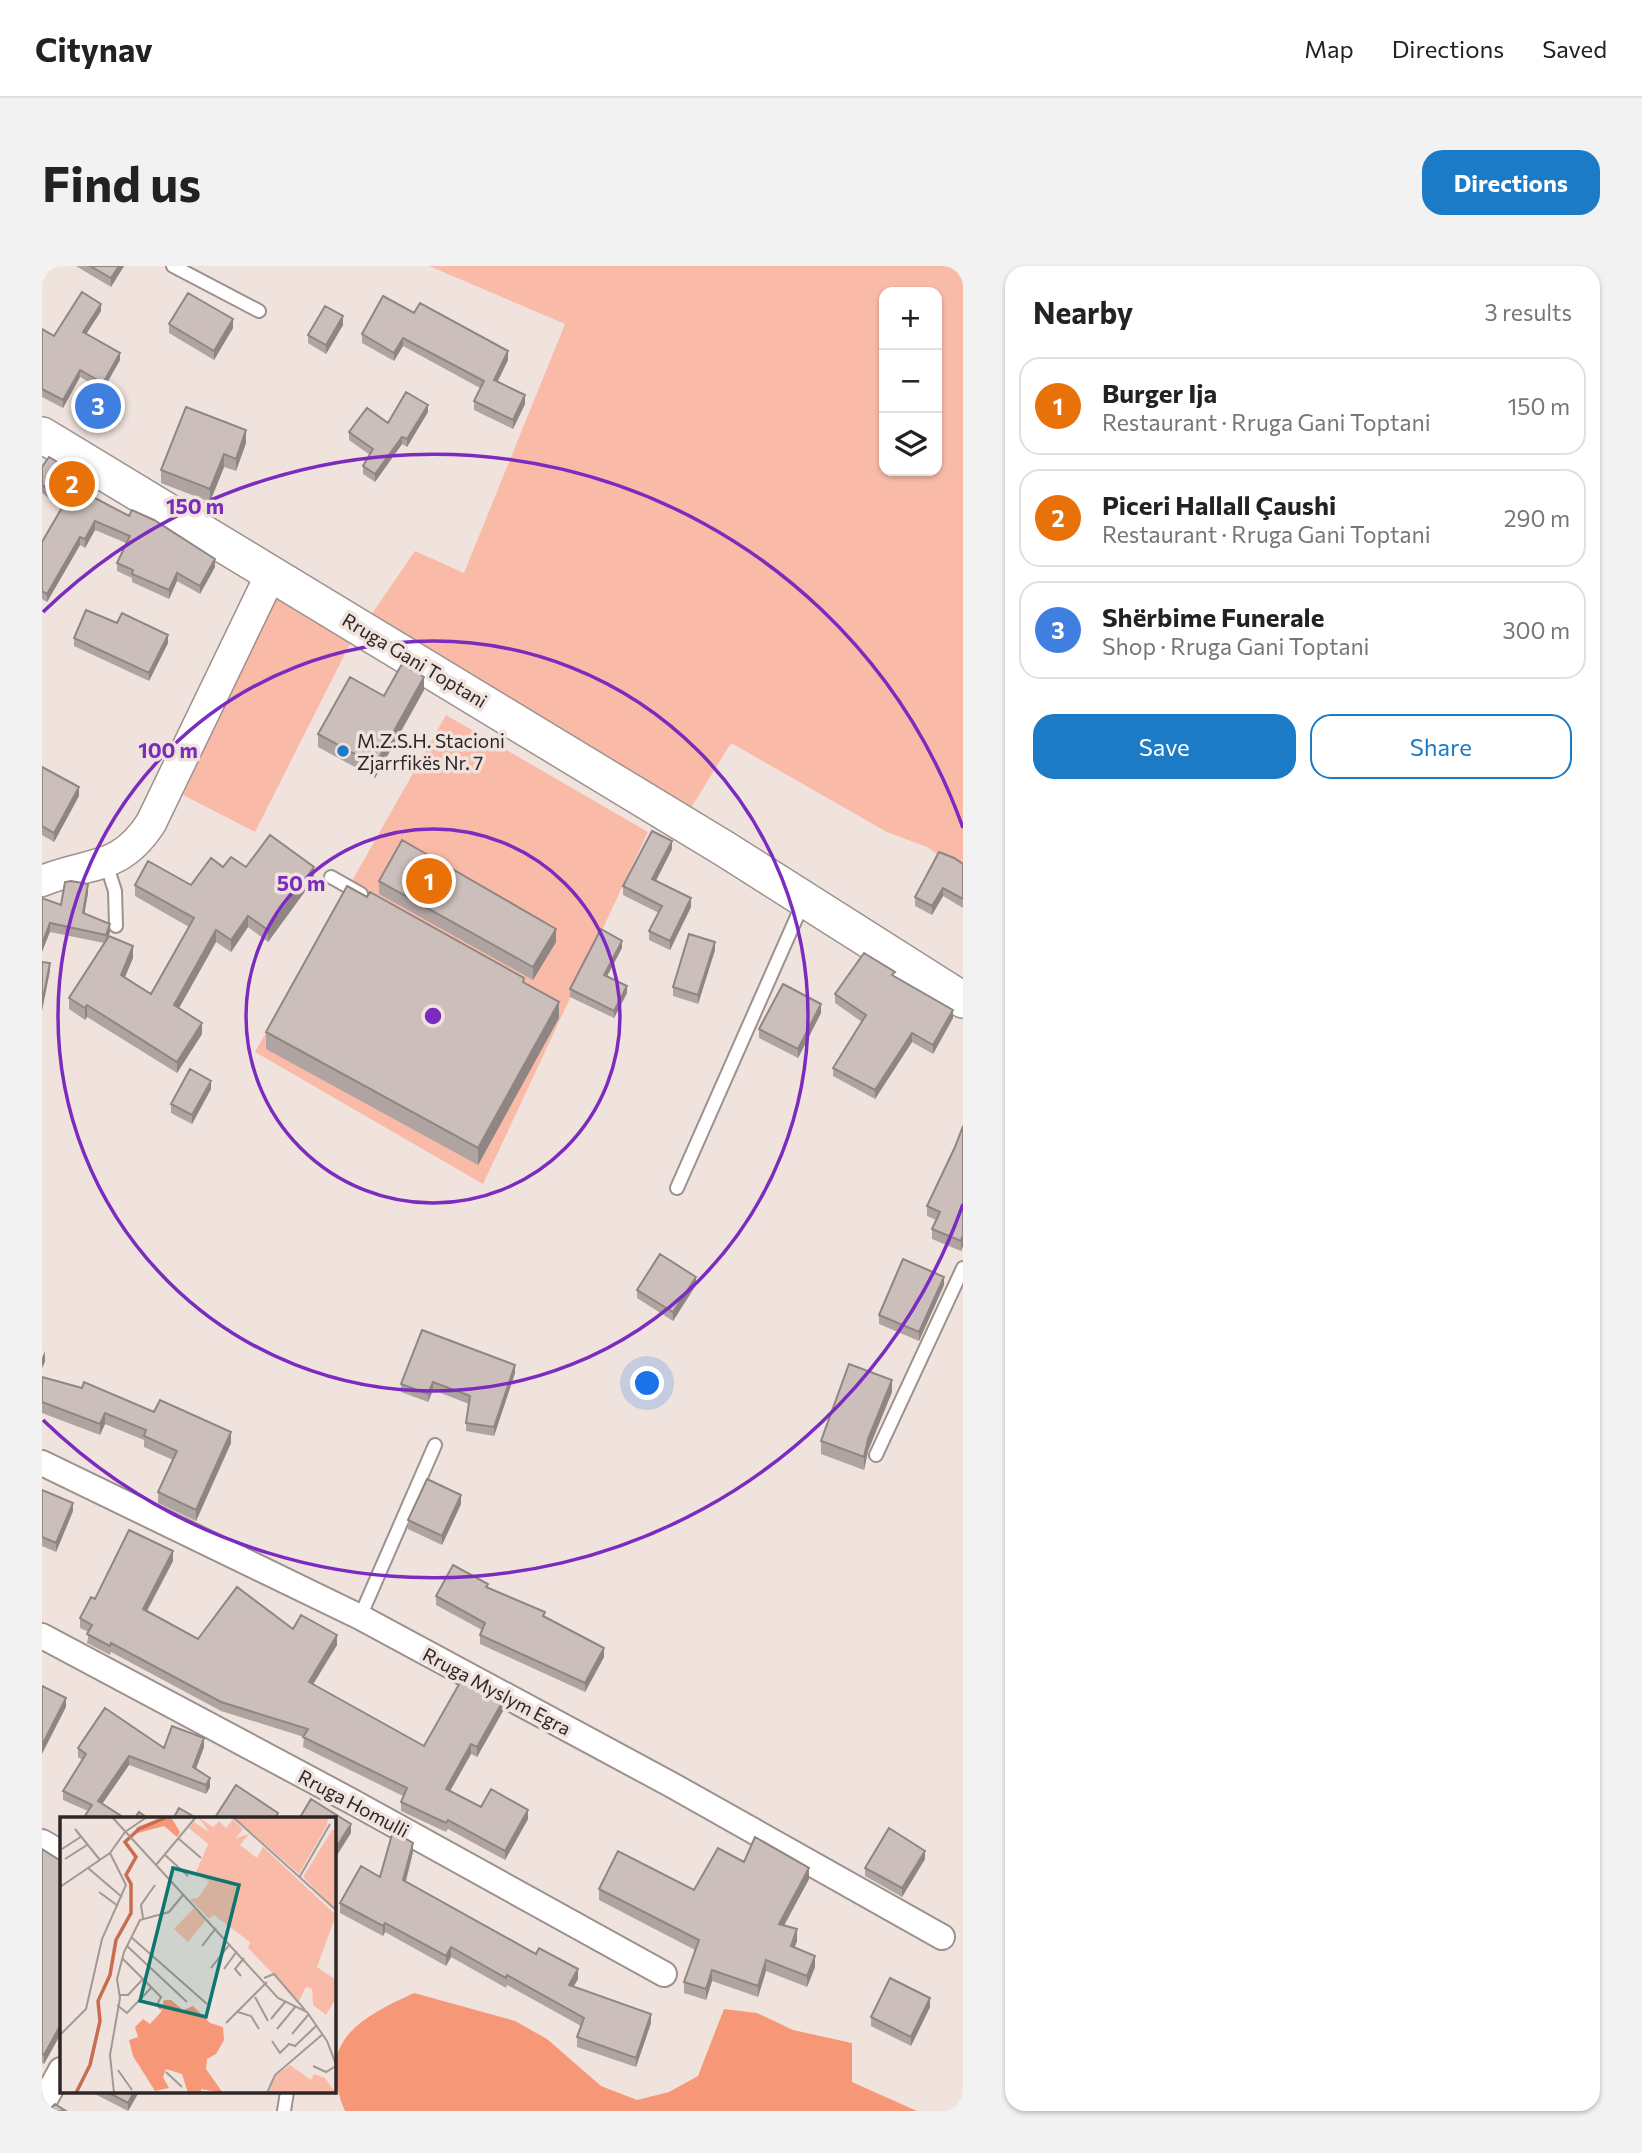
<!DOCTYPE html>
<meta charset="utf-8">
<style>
:root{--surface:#fff;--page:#f2f2f2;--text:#222;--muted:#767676;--line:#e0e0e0;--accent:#1c7bc7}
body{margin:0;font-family:Commissioner,sans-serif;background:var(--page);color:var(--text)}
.controls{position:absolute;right:21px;top:21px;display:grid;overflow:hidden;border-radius:14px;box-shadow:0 2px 5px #0004}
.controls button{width:63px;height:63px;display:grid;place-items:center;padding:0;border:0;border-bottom:2px solid var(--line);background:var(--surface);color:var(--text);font:35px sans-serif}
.you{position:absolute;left:606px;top:1118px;width:24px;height:24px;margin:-18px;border:5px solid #fff;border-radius:50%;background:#1a73e8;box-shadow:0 0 0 10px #1a73e833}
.badge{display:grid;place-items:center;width:46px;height:46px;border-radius:50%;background:var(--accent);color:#fff;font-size:23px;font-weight:700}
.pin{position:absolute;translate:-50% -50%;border:4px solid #fff;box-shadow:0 2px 7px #0006}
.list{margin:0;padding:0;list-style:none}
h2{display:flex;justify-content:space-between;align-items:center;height:91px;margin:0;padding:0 28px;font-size:30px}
h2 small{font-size:23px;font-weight:400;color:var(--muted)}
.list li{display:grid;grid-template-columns:46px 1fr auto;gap:21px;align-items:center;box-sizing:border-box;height:98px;margin:0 14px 14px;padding:0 14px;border:2px solid var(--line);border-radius:21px}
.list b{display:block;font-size:26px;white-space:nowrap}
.list p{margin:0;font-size:23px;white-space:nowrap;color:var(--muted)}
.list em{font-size:23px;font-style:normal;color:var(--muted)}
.actions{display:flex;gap:14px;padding:21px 28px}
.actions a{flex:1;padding:16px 0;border:2px solid var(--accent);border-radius:21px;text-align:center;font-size:24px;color:var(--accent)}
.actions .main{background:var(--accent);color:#fff}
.icon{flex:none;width:38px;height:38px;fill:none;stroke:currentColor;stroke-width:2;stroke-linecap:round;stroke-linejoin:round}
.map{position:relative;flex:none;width:921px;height:1845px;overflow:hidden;border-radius:21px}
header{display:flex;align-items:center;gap:42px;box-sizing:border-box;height:98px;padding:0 35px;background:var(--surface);border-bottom:2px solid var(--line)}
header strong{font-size:33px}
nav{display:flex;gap:38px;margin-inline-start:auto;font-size:24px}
.intro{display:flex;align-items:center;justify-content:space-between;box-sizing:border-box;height:168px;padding:0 42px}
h1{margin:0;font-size:49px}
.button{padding:18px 32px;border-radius:21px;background:var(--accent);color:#fff;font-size:24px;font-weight:700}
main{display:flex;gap:42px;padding:0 42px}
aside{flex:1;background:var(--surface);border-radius:21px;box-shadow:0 2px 5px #0004}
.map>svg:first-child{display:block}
</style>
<header>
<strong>Citynav</strong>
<nav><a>Map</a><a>Directions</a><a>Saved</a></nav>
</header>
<div class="intro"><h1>Find us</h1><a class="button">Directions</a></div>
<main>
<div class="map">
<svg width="921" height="1845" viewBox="0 0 921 1845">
<rect width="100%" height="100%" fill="#f0e3de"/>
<!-- green -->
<path fill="#f9bba7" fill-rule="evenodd" d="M387,0H921V607L885,581L845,566L689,477L644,550L327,352L373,285L422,307L523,58ZM842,26H895V205H842Z
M233,331L309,376L213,566L141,529Z
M404,449L606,566L441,918L213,786Z"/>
<!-- forest -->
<path fill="#f69778" d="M372,1727L473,1755L505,1773L559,1820L595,1834L627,1826L656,1810L682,1743L715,1747L751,1764L810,1777V1816L875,1845H303C273,1776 316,1753 372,1727Z"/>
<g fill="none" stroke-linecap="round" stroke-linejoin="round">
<defs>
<path id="service" d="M131,0L217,45
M64,597L73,625L74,660
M289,611L319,628
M635,922L761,637
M834,1189L921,1002
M318,1351L393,1179
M242,1845L245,1826"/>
<path id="minor" d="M0,1197L318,1351L628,1518L900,1671
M0,1370L311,1536L622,1708
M0,1576L19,1587
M0,1839L19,1804"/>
<path id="tertiary" d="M0,615C48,595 77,606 109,557L229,308"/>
<path id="secondary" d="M0,169L683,583L921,734"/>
</defs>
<!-- service casing -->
<use href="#service" stroke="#9d918d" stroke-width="16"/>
<!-- minor casing -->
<use href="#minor" stroke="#9d918d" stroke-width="28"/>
<!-- tertiary casing -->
<use href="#tertiary" stroke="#9d918d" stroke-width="33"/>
<!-- secondary casing -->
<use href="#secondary" stroke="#9d918d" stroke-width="38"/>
<!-- service -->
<use href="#service" stroke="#fff" stroke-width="12"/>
<!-- minor -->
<use href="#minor" stroke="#fff" stroke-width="24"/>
<!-- tertiary -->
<use href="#tertiary" stroke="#fff" stroke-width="30"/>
<!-- secondary -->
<use href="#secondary" stroke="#fff" stroke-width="35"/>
</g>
<!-- wall -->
<path fill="#afa4a1" d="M34,0H82L69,21Z
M59,45L44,68L78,94L61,124L38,111L21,142L0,131V63L12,70Z
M372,47L466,94L455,116L483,138L471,163L432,144V135L438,122L361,80L352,95L320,77V68Z
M127,58L191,62L172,94L127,67Z
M301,59L284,88L266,77V69Z
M386,146L365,181L360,178L333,216L321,208V200L328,189L307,174V166Z
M204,177L194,205L182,201L168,236L119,217V204Z
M0,201L37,218L34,222L173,301L158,328L135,315L127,333L90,316V312L75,305V297L84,277L53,264L43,282L38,279L5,336L0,333V276L20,241L0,227Z
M75,357L126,377L107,415L32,380V372Z
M382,424L333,512L276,481V468L342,430Z
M0,501L37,530L12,576L0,569Z
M630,583L614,615L649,641L628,684L607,674V665L617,647L581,629V620Z
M921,598V642L901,630L890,649L873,640V631Z
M181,601H204L272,613L226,676L206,661L189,686L174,676L137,742L160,768L135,807L45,751L43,754L27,743V732L62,677L8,666L0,632L19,639L46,627L42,648L68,666L66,671L91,692L82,711L109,728L147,661L93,630V619H149Z
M337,615L514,676L491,714L337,628Z
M580,682L565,710L585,727L572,752L528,731V723Z
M673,684L656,738L631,730V721Z
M853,711L911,752L891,788L870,776L833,833L791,810V802L820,756L793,737V728Z
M482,717L517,752L436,899L224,783V766Z
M779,747L756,792L717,772V763Z
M169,823L150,858L129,847V838Z
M921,860V980L919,985L890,973V963L894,954L885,950V940L913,881Z
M654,1019L631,1055L595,1032V1024Z
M902,1019L877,1075L837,1058V1049Z
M473,1107L452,1170L424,1165V1157L427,1138L391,1124L386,1136L359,1126V1118Z
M0,1111L112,1146L189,1177L154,1255L116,1237V1226L131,1194L102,1181V1174L63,1158L58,1169L0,1147Z
M850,1126L826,1185L822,1204L779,1188V1175Z
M0,1224L31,1245L14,1286L0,1280Z
M419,1238L400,1279L366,1263V1254Z
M131,1295L105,1345L156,1373L251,1363L295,1379L271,1418L382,1480L461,1445L435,1491L429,1488L408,1525L439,1541L486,1553L463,1594L406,1563L404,1566L359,1545V1536L361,1530L261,1481L262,1471L179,1445L69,1386L68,1389L45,1377L47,1366L38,1362V1352L53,1333Z
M446,1322L503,1351L562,1391L543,1426L438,1378V1369L440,1364L394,1339V1330Z
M162,1481L154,1503L168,1521L164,1528L87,1499L60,1538L46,1545L21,1534V1525L40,1494L36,1491V1482Z
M0,1583L19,1595V1790H17L19,1768L2,1798L0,1797Z
M371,1586L364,1616L536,1713L532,1720L609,1757L594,1801L535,1781V1771L539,1760L465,1719L464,1722L409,1691L404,1700L343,1666L341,1670L298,1647V1637L338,1611Z
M883,1593L860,1631L823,1610V1602Z
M702,1596L767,1613L742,1659L755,1675L752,1682L773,1701L765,1721L724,1705L716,1731L670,1715L664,1734L642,1727V1716L653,1684L557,1634V1623L652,1624Z
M888,1741L869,1780L829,1760V1751Z
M49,1826H97L86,1845Z"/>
<!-- shaded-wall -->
<path fill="#8f8683" d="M77,0H82L69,21V12Z
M59,38V45L41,73V66Z
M301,50V59L284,88V79Z
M191,53V62L172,94V85Z
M361,72V80L352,95V87Z
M466,85V94L452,123V114Z
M78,87V94L61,124V117Z
M38,104V111L21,142V134Z
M483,129V138L471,163V154Z
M386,139V146L365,181V173Z
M204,164V177L194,205V193Z
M360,171V178L333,216V208Z
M182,188V201L168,236V223Z
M37,209V218L22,242V234Z
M53,255V264L43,282V273Z
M38,271V279L5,336V328Z
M173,293V301L158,328V320Z
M135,307V315L127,333V324Z
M126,369V377L107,415V407Z
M382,411V424L333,512V499Z
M37,521V530L12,576V567Z
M630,575V583L610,622V613Z
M272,601V613L226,676V664Z
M46,618V627L41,656V647Z
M901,622V630L890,649V640Z
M649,632V641L628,684V675Z
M206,650V661L189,686V674Z
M8,657V666L0,686V678Z
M68,658V666L64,677V669Z
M514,663V676L491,714V701Z
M174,664V676L132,751V739Z
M580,675V682L562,716V709Z
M673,676V684L656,738V729Z
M91,680V692L79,721V709Z
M8,697V705L0,745V737Z
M585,720V727L572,752V745Z
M517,736V752L436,899V882Z
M779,738V747L756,792V783Z
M45,739V751L43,754V742Z
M911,744V752L891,788V779Z
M160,757V768L135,807V796Z
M870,767V776L833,833V824Z
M169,815V823L150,858V849Z
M921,969V980L919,985V975Z
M654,1011V1019L631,1055V1046Z
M902,1011V1019L877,1075V1066Z
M3,1085V1096L0,1102V1092Z
M473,1099V1107L452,1170V1161Z
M850,1114V1126L826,1185L822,1204V1191L826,1173Z
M391,1116V1124L386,1136V1128Z
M63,1147V1158L58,1169V1158Z
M189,1166V1177L154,1255V1244Z
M419,1229V1238L400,1279V1270Z
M31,1237V1245L14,1286V1277Z
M131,1285V1295L101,1352V1343Z
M295,1369V1379L267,1425V1416Z
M562,1382V1391L543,1426V1417Z
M24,1432V1441L0,1488V1479Z
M461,1435V1445L435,1491V1481Z
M162,1472V1481L151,1510V1501Z
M429,1478V1488L404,1532V1523Z
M87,1490V1499L56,1544V1535Z
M168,1512V1521L164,1528V1519Z
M486,1544V1553L463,1594V1585Z
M309,1558V1567L292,1594V1585Z
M371,1577V1586L361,1624V1614Z
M883,1585V1593L860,1631V1622Z
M767,1602V1613L737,1669V1658Z
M343,1657V1666L341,1670V1660Z
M755,1663V1675L749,1692V1680Z
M409,1681V1691L404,1700V1690Z
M773,1690V1701L765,1721V1710Z
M724,1694V1705L716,1731V1720Z
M536,1703V1713L527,1728V1719Z
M670,1704V1715L664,1734V1723Z
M888,1732V1741L869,1780V1771Z
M609,1748V1757L594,1801V1792Z
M19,1758V1767L2,1798V1789Z
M92,1826H97L86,1845V1837Z"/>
<!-- building -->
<path fill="#ccbfbb" stroke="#8f8683" stroke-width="2" d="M48,0H77L69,12Z
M40,26L59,38L41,66L78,87L61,117L38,104L21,134L0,123V63L12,70Z
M146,27L191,53L172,85L127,58Z
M341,30L372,47L378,37L466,85L452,114L483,129L471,154L432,135L442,115L361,72L352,87L320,68Z
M283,40L301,50L284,79L266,69Z
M364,126L386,139L365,173L360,171L333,208L321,200L331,183L307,166L325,142L346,157Z
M144,141L204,164L194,193L182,188L168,223L119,204Z
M7,191L37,209L22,234L0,219V201Z
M32,221L87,250L90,244L112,254L173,293L158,320L135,307L127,324L90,308L91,304L75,297L88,270L53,255L43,273L38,271L5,328L0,325V276Z
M44,344L75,357L80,347L126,369L107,407L32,372Z
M360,398L382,411L333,499L276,468L308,411L342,430Z
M0,501L37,521L12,567L0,560Z
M610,565L630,575L610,613L649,632L628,675L607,665L620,640L581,620Z
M228,569L272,601L226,664L206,650L189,674L174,664L132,739L160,757L135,796L45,739L43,742L27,732L67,670L91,680L79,709L109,728L152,652L93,619L106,595L149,619L169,592L181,601L189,591L204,601Z
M360,574L514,663L491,701L337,615Z
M897,586L912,592L921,598V633L901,622L890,640L873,631Z
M29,615L46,618L41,647L68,658L64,669L8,657L0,678V632L19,639L23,616Z
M305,620L325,631L328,626L482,712L481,716L517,736L436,882L224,766Z
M559,663L580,675L562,709L585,720L572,745L528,723Z
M647,668L673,676L656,729L631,721Z
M822,687L853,706L850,709L911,744L891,779L870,767L833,824L791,802L824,749L793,728Z
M0,696L8,697L0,737Z
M741,718L779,738L756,783L717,763Z
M148,803L169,815L150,849L129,838Z
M921,860V969L919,975L890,963L898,946L885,940L913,881Z
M618,988L654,1011L631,1046L595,1024Z
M861,993L902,1011L877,1066L837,1049Z
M380,1064L473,1099L452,1161L424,1157L428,1130L391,1116L386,1128L359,1118Z
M807,1098L850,1114L826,1173L822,1191L779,1175Z
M0,1111L40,1122L42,1116L112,1146L118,1134L189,1166L154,1244L116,1226L135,1185L102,1170L104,1164L63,1147L58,1158L0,1136Z
M385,1213L419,1229L400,1270L366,1254Z
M0,1224L31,1237L14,1277L0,1271Z
M87,1264L131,1285L101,1343L156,1373L195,1321L251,1363L259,1349L295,1369L267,1416L382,1480L420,1413L461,1435L435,1481L429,1478L404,1523L439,1541L449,1523L486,1544L463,1585L406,1554L404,1557L359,1536L365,1522L261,1471L266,1463L179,1436L69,1377L68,1380L45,1368L50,1359L38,1352L49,1331L53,1333Z
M411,1299L446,1318L444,1321L503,1346L501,1350L562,1382L543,1417L438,1369L443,1357L394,1330Z
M0,1420L24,1432L0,1479Z
M63,1442L122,1482L130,1460L162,1472L151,1501L168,1512L164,1519L87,1490L56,1535L84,1553H41L50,1539L21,1525L44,1488L36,1482Z
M194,1519L236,1547L233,1553H172Z
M269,1533L309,1558L292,1585V1553H257Z
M137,1542L156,1553H131Z
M97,1546L107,1553H92Z
M847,1562L883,1585L860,1622L823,1602Z
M351,1565L371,1577L361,1614L494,1688L497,1682L536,1703L527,1719L609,1748L594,1792L535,1771L542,1752L465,1709L464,1712L409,1681L404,1690L343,1657L341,1660L298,1637L319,1600L338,1611Z
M713,1571L767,1602L737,1658L755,1663L749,1680L773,1690L765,1710L724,1694L716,1720L670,1704L664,1723L642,1716L657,1674L557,1623L576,1585L652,1624L676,1582L702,1596Z
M0,1583L19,1595V1758L2,1789L0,1788Z
M848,1712L888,1732L869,1771L829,1751Z
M19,1763V1781H17Z
M65,1826H92L86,1837Z
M13,1838L24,1845H9L10,1841Z"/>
<!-- distance rings -->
<g fill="none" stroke="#7b2cbf" stroke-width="3.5">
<circle cx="391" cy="750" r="187"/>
<circle cx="391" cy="750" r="375"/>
<path d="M921 938A562 562 0 0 1 1 1154M1 346A562 562 0 0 1 921 562"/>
</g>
<!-- markers -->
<circle fill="#1c7bc7" stroke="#f0e3de" stroke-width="2.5" cx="301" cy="485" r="7"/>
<g text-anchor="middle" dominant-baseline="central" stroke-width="7" stroke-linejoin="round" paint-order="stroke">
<!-- street labels -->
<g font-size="19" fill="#2d2827" stroke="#f0e3de">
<text transform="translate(373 394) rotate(31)">Rruga Gani Toptani</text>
<text transform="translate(455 1425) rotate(28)">Rruga Myslym Egra</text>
<text transform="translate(312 1537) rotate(28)">Rruga Homulli</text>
</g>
<!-- poi labels -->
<g font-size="19" fill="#2d2827" stroke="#f0e3de" text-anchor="start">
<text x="315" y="474">M.Z.S.H. Stacioni<tspan x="315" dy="22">Zjarrfikës Nr. 7</tspan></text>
</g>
</g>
<!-- overview -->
<g transform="translate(18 1551)">
<rect width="276" height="276" fill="#f0e3de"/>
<path d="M138,0L153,10L159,4L166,11L173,2L183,12L176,21L189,17L180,28L197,41L203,30L276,98L257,150L276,163V181L266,198L253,188L252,172L246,170L239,184L188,131L190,125L154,98L149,102L130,82L138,81L149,65L136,55L148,27L129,11L134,5L149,15ZM174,0H268L267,8L239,57ZM272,13H276V93L243,60ZM134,91L146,103L128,125L114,112ZM230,248L251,263L254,257L265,261L276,276H209L215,259Z" fill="#f9bba7"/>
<path d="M103,0H111L120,15L117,20L104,9L74,17L77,10ZM104,183H111L123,193L133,189L150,206L163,210L164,223L156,237L147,242L146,252L163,276L141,272V276H128L122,257L106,252L103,260L109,271L95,274L73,239L69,223L78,220L75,210L83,202L90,207L101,195Z" fill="#f69778"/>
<path fill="none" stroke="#c86d4f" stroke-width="3.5" d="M16,276L30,248L40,204L38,184L50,158L56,123L71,96V67L66,58L76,40L65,25L79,12L107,0"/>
<path fill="none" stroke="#a29895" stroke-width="2" d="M52,0L218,181L247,195L267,224L277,250M173,0L277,94M15,12L40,43M119,22L141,41M2,32L22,19M105,38L128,59M5,42L27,28M96,48L136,0M28,51L62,80M239,61L270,7M0,70L50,36L65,15L87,0M39,75L58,89M83,101L81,88L95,68M71,120L147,187M67,129L127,185M142,129L156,111M63,142L101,180L97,188L101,192M151,151L170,127M164,152L177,134M181,159L175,152L184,141M204,161L214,157L245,193M60,178H68L83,162M195,180L208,204M57,188L67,196L91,171M178,195L191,199L199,212M211,202L225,185M166,206L207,165M217,212L236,189M232,217L249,197M0,218L26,192L42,122L66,68L50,36M212,224L220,236L229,227L235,229L256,209M253,249L266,255L276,249M58,253L72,273M106,255L122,270M54,276L50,238L60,181L57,162L64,135L80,103L109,95L123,78M207,276L215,258L263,217"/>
<path fill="#0f766e" fill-opacity="0.15" stroke="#0f766e" stroke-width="3.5" d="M113,51L179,68L146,200L80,184Z"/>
<rect width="276" height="276" fill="none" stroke="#2d2827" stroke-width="3.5"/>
</g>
<circle cx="391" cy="750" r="10" fill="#7b2cbf" stroke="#f0e3de" stroke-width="3.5"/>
<g font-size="21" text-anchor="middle" font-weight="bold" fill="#7b2cbf" stroke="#f0e3de" stroke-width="7" stroke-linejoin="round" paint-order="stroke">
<text x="153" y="248">150 m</text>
<text x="126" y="492">100 m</text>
<text x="259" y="625">50 m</text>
</g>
</svg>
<div class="controls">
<button>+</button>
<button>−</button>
<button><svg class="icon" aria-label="layers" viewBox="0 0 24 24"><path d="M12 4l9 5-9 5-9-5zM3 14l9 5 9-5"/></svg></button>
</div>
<div class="you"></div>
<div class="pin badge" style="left:387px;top:615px;background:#e8710a">1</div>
<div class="pin badge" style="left:30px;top:218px;background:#e8710a">2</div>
<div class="pin badge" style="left:56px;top:140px;background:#3f7fe0">3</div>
</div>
<aside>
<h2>Nearby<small>3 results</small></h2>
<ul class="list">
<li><span class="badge" style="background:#e8710a">1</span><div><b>Burger Ija</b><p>Restaurant · Rruga Gani Toptani</p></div><em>150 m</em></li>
<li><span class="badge" style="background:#e8710a">2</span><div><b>Piceri Hallall Çaushi</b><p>Restaurant · Rruga Gani Toptani</p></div><em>290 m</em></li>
<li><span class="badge" style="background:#3f7fe0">3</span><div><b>Shërbime Funerale</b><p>Shop · Rruga Gani Toptani</p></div><em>300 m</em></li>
</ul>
<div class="actions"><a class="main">Save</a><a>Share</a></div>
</aside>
</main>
